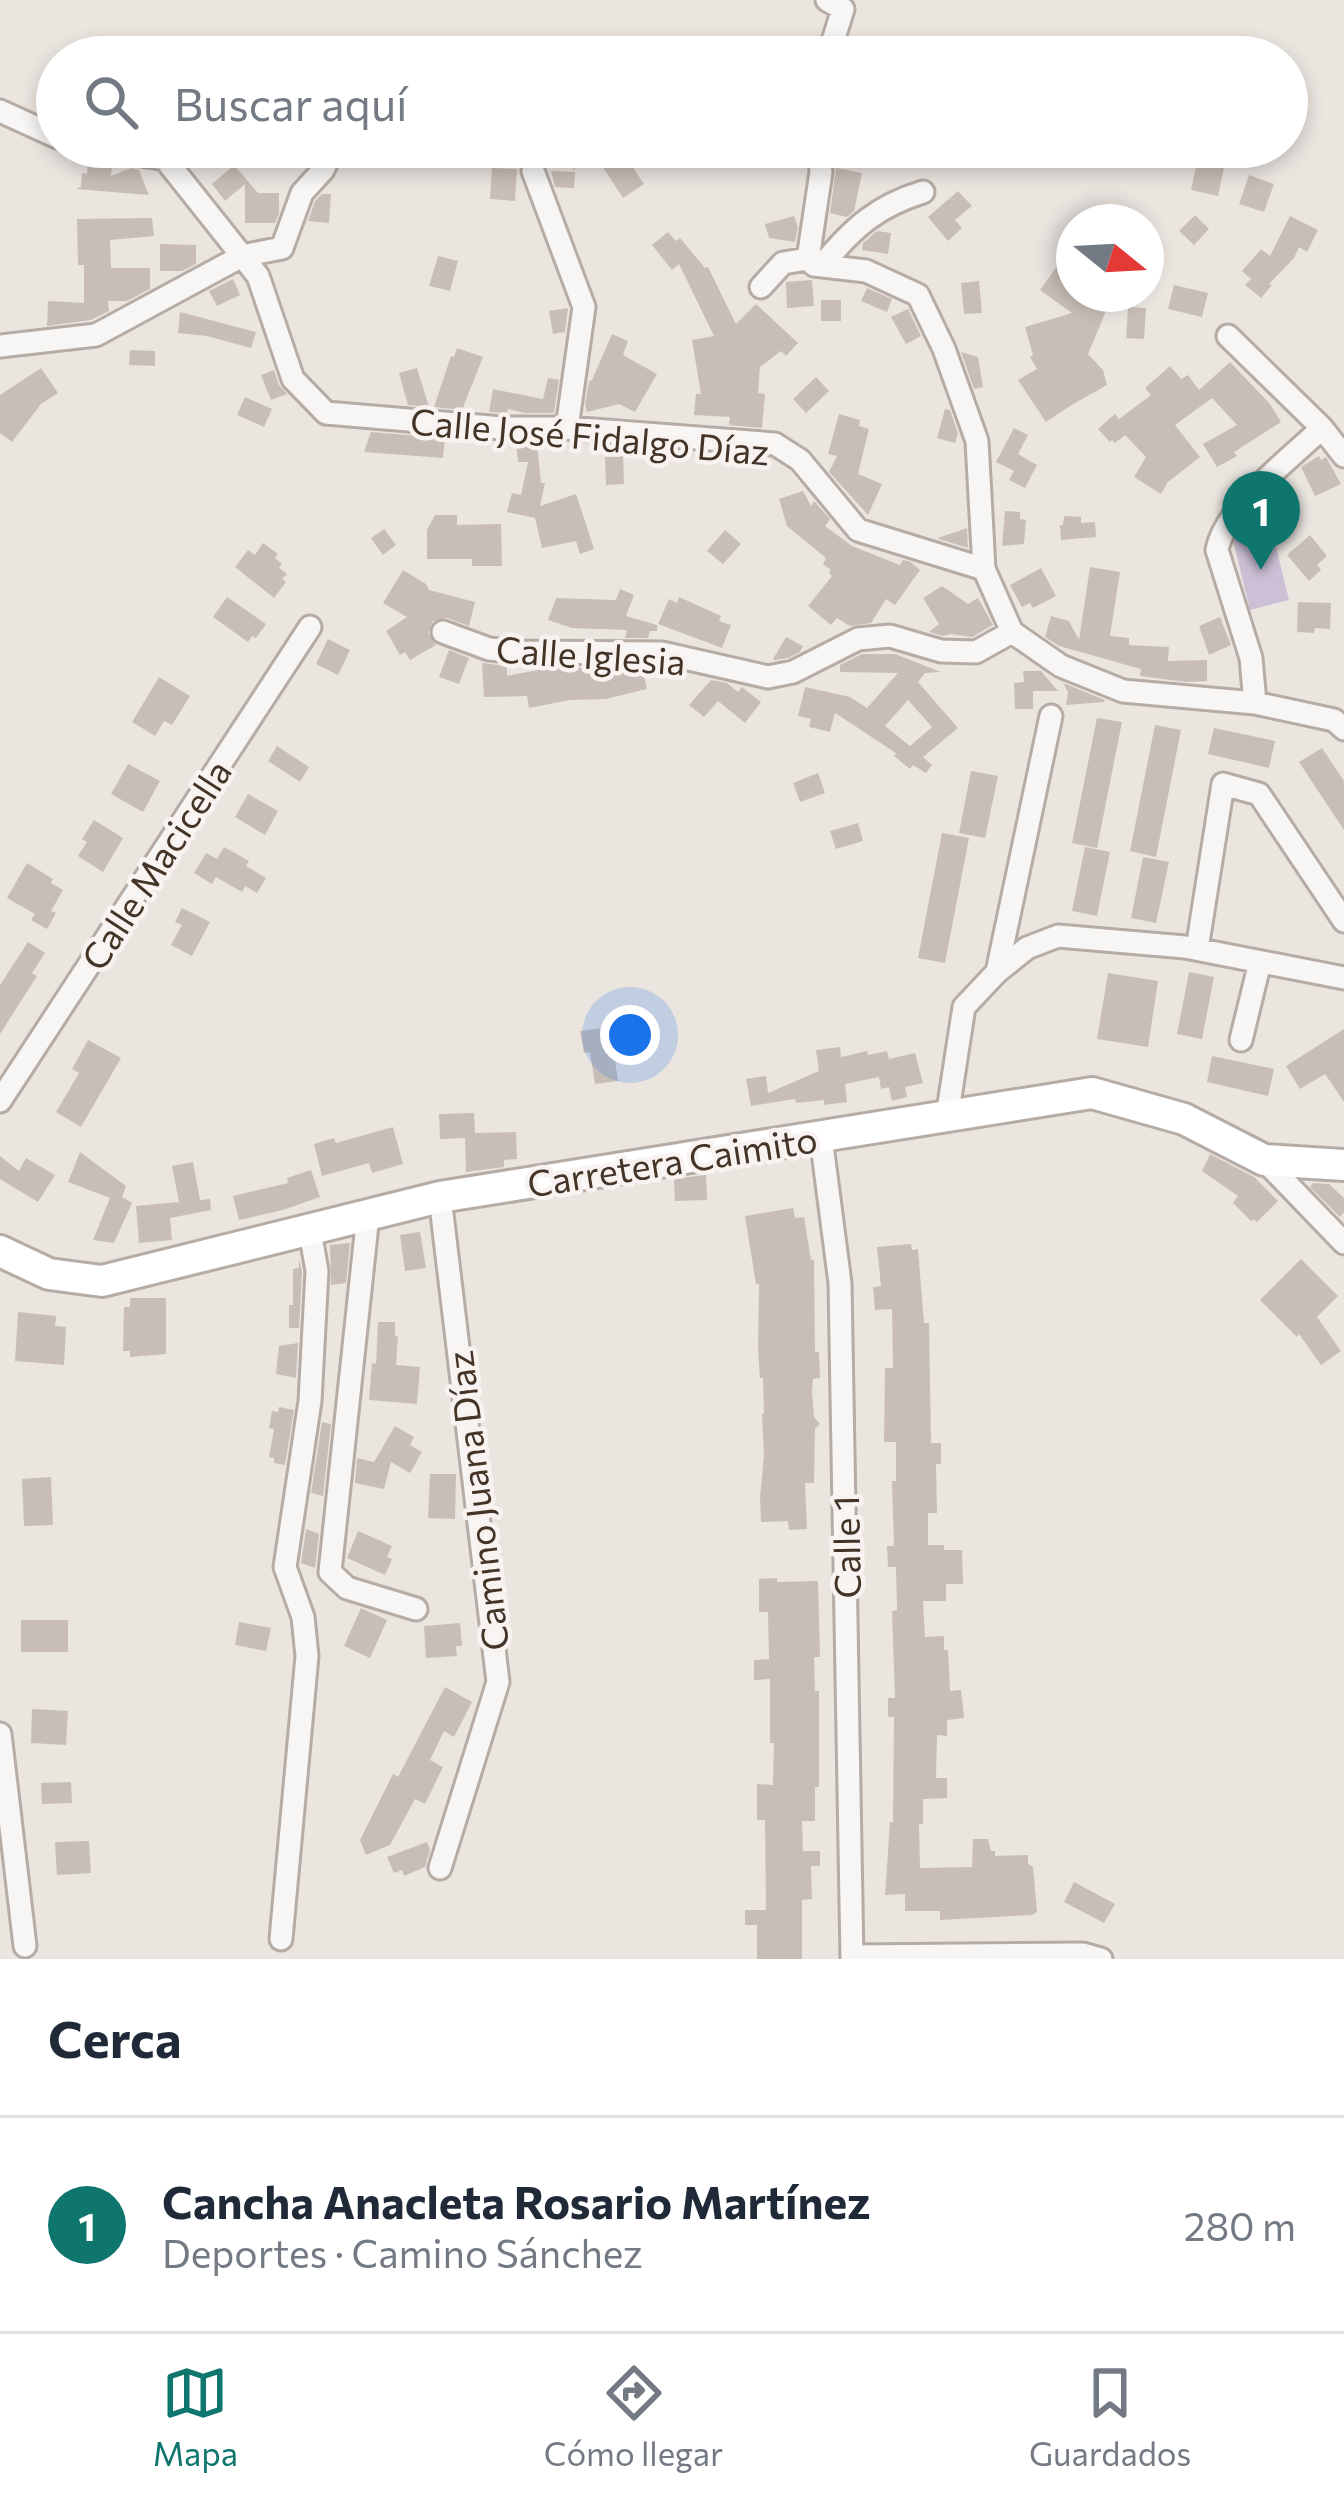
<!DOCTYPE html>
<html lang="es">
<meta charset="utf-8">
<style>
:root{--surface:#fff;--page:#f6f6f7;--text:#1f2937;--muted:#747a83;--line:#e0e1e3;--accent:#0f766e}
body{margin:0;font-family:Commissioner,sans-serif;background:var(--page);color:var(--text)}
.compass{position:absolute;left:1056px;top:204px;width:108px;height:108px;border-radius:50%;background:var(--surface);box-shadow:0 6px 18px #0003;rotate:108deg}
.you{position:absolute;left:630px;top:1035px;width:42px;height:42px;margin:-30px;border:9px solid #fff;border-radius:50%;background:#1a73e8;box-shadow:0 0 0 18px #1a73e833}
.badge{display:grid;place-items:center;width:78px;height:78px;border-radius:50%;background:var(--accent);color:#fff;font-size:39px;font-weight:700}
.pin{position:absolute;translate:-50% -99px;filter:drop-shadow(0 3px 6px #0008)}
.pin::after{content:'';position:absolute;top:63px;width:42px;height:36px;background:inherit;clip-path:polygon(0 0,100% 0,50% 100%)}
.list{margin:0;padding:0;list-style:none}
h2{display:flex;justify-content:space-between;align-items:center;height:156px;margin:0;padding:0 48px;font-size:51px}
h2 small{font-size:39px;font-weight:400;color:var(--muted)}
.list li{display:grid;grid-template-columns:78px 1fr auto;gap:36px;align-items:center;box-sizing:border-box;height:216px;padding:0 48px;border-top:3px solid var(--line)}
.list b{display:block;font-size:45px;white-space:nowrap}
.list p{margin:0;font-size:39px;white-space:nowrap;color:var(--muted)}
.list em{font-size:39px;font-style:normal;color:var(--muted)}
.icon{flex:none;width:66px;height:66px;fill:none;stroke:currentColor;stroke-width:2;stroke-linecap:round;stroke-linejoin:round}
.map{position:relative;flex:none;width:1344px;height:1959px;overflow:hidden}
.search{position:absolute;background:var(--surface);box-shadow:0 6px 18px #0003;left:36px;right:36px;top:36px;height:132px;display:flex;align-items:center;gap:30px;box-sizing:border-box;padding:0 42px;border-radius:66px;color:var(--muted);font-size:45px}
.sheet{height:372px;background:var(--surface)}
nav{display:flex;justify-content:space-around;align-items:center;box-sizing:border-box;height:168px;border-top:3px solid var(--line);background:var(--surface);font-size:33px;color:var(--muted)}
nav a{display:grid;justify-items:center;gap:6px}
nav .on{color:var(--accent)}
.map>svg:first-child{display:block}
</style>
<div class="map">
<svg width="1344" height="1959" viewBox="0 0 1344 1959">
<rect width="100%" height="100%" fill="#ebe5e0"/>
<!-- green -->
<path fill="#ccc0d6" d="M1272,531L1289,600L1250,610L1233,540Z"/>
<!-- building -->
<path fill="#c9beb7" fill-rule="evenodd" d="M542,147H576L575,170Z
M590,147H619L644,184L623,198Z
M1199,153L1226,158L1218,196L1191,190Z
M88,160L112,165L111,176L131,168L139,170L149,195L76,189L81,187L82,173L87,174Z
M234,165L258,193H279V214L275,223H245V184L225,201L212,184Z
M492,168L517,169L515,201L490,199Z
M836,168L862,173L854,211L847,217L830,213Z
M551,171L575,172L574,188L555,187Z
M1249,175L1274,184L1264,212L1239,204Z
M958,191L972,206L955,220L962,228L948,241L928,217Z
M322,194H331L329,223L308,221L315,201Z
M1195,215L1209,229L1194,245L1179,231Z
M794,216L798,227L795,242L769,238L765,224Z
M1290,216L1318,230L1307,252L1299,247L1294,258L1269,284L1272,285L1261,298L1245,285L1251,279L1242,271L1261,249L1270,256Z
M152,218L154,236L110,240L111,268H150V289L127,301H108L109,311L91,320L47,326L48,301L84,303V265H78L77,219Z
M877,231L891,233L888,254L862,250L863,243Z
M668,232L676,241L680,238L705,268L708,267L736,324L756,304L798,343L786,356L781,351L760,367L758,393L765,394L762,428L729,425L730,417L694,415L696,394H701L692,340L714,336L679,264L672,270L652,245Z
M160,244L196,245V264L182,271H160Z
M438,256L458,261L450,291L429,286Z
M1058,265L1074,276V294L1106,311L1088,354L1103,370L1107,385L1073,404L1046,422L1018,380L1037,369L1030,357L1033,355L1025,327L1072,313L1040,290Z
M233,279L240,295L217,306L209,291Z
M812,280L814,306L787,308L786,282Z
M979,281L982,313L964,314L961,283Z
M1174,285L1208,293L1202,317L1168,309Z
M867,288L892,299L887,312L861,301Z
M821,300H841V321H821Z
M1128,307L1146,308L1144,339L1126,338Z
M568,308L565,332L553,334L549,311Z
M908,309L921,336L906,344L891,317Z
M180,312L256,332L251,348L207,336L178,333Z
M612,334L628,341L623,355L657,374L635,412L619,404L587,412L585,405L589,381L592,380Z
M457,348L483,357L462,410L434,407L451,356L454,357Z
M130,350L155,351V366L129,365Z
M961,352L978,357L983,387L974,389Z
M1230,362L1270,404L1281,422L1234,452L1237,456L1217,467L1203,444L1237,425L1212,398L1175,425L1200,457L1168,482L1161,494L1134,477L1146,457L1125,435L1115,443L1112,440L1110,442L1098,429L1115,414L1119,419L1151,395L1145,388L1170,366L1181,379L1188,375L1199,390Z
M41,368L58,393L41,404L12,442L0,433V395Z
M417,368L429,407L408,405L399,373Z
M274,370L279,385L287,394L271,400L261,375Z
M816,377L829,391L806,413L793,399Z
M548,378L559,380L554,413H525L508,409L507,413L489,412L493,389L543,399Z
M245,397L272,409L264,427L237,415Z
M945,409L950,410L958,433L955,443L937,438Z
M839,414L860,420L859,426L869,429L858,474L882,484L868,515L829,472L837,456L828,454Z
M1014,428L1028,435L1018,454L1037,465L1025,488L1009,480L1014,471L996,462Z
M371,432L445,438L443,458L364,452Z
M516,443H537L541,483H545L540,506L576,494L594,549L580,554L576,541L542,548L535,518L507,512L512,493L521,495L528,462H518Z
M623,456L624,484L606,485L605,457Z
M1319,456L1321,460L1326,457L1341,484L1315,496L1301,467Z
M803,491L811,506L814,501L830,519L825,526L852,546L900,565L903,560L909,561L920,570L895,605L886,599L871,623L850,626L837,618L831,625L808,606L832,576L829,573L831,570L823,564L826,558L787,526L779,499Z
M1005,511L1020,512V519L1026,520L1024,544L1002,546Z
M435,515H457V525L501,524L502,566H472V559H427V530Z
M1064,516L1081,517V523L1095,522L1096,537L1061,540L1060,525H1063Z
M967,528L968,548L939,539L938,538Z
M384,529L396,545L383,555L371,538Z
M725,530L741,544L723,564L707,551Z
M1310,535L1327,556L1317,565L1321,570L1309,581L1287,555Z
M263,543L278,554L275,558L282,564L279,568L287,574L282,579L286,582L274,598L235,567L248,550L255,555Z
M1090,567L1120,572L1110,636L1129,638V645L1169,647L1168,661L1207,660V681L1186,682L1140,676L1141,669L1059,646L1045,637L1051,616L1069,621L1079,640Z
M1041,568L1056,596L1033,608L1030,603L1022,607L1010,585Z
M403,570L426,584L429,590L475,602L469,626L447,618L433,621L428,633L436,645L410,660L405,652L400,655L386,631L407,617L383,603Z
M942,586L968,604L978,598L993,625L972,637L951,634L943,636L929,632L939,624L923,598Z
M620,589L634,595L626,616L657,625V631H650L648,638H625L627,630L572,628L548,620L556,598L616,600Z
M227,597L266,624L256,638L252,636L248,642L213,617Z
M679,597L721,616L719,621L731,625L722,648L658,624L669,599L677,603Z
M1298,602L1331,603L1330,629L1315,628L1314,633L1297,632Z
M1220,617L1231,645L1209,655L1199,626Z
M786,637L803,646L800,652L788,658L775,660L773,659Z
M328,639L350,650L338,675L316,664Z
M449,650L469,658L459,684L439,677Z
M862,654H895L941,672L925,673L918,682L958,728L923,757L932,765L926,773L913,765L910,769L894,756L896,753L835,713L830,732L809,727L811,719L798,716L805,687L850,697L867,708L898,673L840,672V665ZM908,700L932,727L910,746L885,726Z
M482,663L507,666V676L553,667L601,668V674L625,668H642L647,689L606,699L570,700L529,708L527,696L484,697Z
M1023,671H1041L1058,691H1033V709H1015L1014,683L1024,682Z
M159,677L190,696L172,725L164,721L155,736L132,722Z
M711,680L727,683L738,692L742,687L761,702L745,723L718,701L704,717L689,705Z
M1063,683L1105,700L1104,702L1066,705L1068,692Z
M1097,718L1122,722L1097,848L1072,843Z
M1155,725L1181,730L1156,857L1130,851Z
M1214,728L1275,741L1269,768L1208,754Z
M277,746L309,767L300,782L268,761Z
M1322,748L1344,781V830L1299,762Z
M128,764L160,781L143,812L111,794Z
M971,771L998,776L985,838L959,833Z
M818,773L825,793L800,802L793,783Z
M248,794L278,811L265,835L235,817Z
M94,820L123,838L103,872L78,856L87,842L82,839Z
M858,823L863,841L836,849L830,831Z
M942,833L969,838L945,963L918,958Z
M224,847L249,861L246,866L266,878L257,893L245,886L242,892L216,877L212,884L194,873L206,853L217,859Z
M1085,847L1110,852L1097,916L1072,911Z
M1143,857L1169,862L1156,923L1131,918Z
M27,863L53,879L51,883L63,890L51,911L56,913L47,929L31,920L35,914L7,898Z
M182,908L210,922L192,956L171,945L182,925L175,922Z
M28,942L45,953L32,973L37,976L0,1034V985Z
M1189,972L1214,977L1202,1039L1177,1034Z
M1108,973L1158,981L1148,1047L1097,1039Z
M610,1027L618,1081L595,1084L590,1052L584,1053L580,1031Z
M1344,1029V1102L1325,1074L1300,1089L1286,1066Z
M88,1040L121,1058L81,1127L56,1112L79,1073L72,1069Z
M840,1047L841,1057L867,1051L868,1055L887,1051L889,1059L915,1053L923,1083L905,1087L907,1097L892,1101L889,1087L881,1089L879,1077L845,1084L847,1102L824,1105V1100L796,1103L795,1099L751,1106L746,1079L766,1076L768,1093L819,1071L816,1050Z
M1212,1056L1274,1069L1268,1096L1207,1082Z
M474,1113L475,1133L516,1132L517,1159L504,1160V1167L466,1172L465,1138L440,1139L439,1114Z
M393,1127L403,1164L372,1173L369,1163L322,1176L314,1144L334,1138L336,1143Z
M80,1152L126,1186L122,1197L132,1203L114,1243L93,1240L110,1198L68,1182Z
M1210,1154L1254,1177L1278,1201L1257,1222L1254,1219L1251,1221L1233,1203L1238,1196L1202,1171Z
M0,1156L19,1171L26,1158L55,1175L38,1202L0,1179Z
M193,1162L200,1200L210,1199L211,1210L170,1218L172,1240L139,1243L136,1206L179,1202L172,1166Z
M311,1170L320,1197L283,1210L239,1220L233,1196L288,1183L287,1178Z
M704,1175H706L707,1200L675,1201L674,1179Z
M1313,1183L1329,1184L1344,1198V1212L1340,1217L1310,1187Z
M793,1208L795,1218L804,1217L811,1260H814L815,1352H819L820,1378L813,1379L812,1392L814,1417L820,1424L815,1429L814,1483H805L807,1529L789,1530L788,1521L761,1522L760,1497L764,1456L762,1414L764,1413L763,1378H760L758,1348L759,1284H756L745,1216Z
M420,1232L426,1268L405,1271L400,1235Z
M350,1243L346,1283L331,1285L330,1245Z
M911,1244L912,1250L918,1249L924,1323H929L931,1443H941V1464H936L937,1513H928V1545H944V1550H962L963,1584H946V1601H923L925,1637L944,1636V1650H948L950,1691L961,1690L964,1718L947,1720V1736L937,1735L936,1778H947V1798L923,1799V1824H919L920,1868L972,1867L973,1839H988L991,1851H995V1856L1028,1855V1864L1033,1867L1037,1912L1032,1915L940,1920V1911H905V1894L885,1895L890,1822H893L894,1717H888V1698H895L892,1611L897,1610L896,1567H888L887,1546H894L892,1481H896V1442H884L885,1368H893L892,1309L875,1310L873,1287L881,1286L877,1247Z
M299,1259L302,1272L299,1328H289V1305H293V1269L299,1268Z
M1301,1259L1338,1296L1317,1317L1341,1351L1321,1365L1299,1334L1297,1337L1260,1300Z
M130,1298H166V1354L130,1357V1351H123L124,1307H130Z
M18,1312L56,1316L55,1326L66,1327L64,1365L15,1361Z
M378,1322H395V1336H398L396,1365L420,1367L417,1404L369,1400L372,1363L376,1364Z
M298,1343L296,1378L276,1374L279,1346Z
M279,1407L294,1410L285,1465L274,1463V1458L269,1457L274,1429L269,1428L272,1411L278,1412Z
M322,1422L331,1424L323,1496L311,1493Z
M395,1426L414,1437L410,1445L422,1452L410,1473L391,1462L384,1489L355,1483L357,1458L374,1462Z
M430,1474H456L455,1519L428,1518Z
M51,1477L53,1525L24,1526L22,1479Z
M306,1529L319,1534L315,1568L301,1563Z
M358,1531L392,1546L387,1557L392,1559L385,1575L347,1558Z
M777,1578V1582L818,1581L820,1657H814L815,1691H819V1787H815V1821H802L803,1851H820V1866H811L812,1899L802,1900V1959H757V1925H745V1910H766L765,1820H757V1784L773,1785L774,1743H770V1679L754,1680V1660L769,1659L768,1612H759V1579Z
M361,1608L387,1620L370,1658L344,1646Z
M21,1620H68V1652H21Z
M239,1622L271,1628L266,1651L235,1645Z
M460,1623L462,1646H456L457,1656L426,1658L424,1626Z
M445,1687L472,1702L454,1737L444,1731L430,1760L443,1767L425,1804L415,1799L390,1845L366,1855L360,1840L393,1774L398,1777Z
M32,1709L68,1711L66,1745L31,1743Z
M71,1782L72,1803L42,1804L41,1783Z
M89,1841L91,1873L57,1875L55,1842Z
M427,1842L430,1850L425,1867L404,1876L402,1870L394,1873L387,1857Z
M1074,1882L1115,1904L1104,1923L1064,1902Z"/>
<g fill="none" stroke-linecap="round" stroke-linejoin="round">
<defs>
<path id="street" d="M827,0L843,9L828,57
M0,111L57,137
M95,147L165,159L258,276L293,379L326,413L502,428H567L775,444L800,460L858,530L984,569L1012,632L1061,666L1123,691L1255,703L1334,720L1344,729
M819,147L821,172L808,259L814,265L866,271L918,295L944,349L977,441L984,569
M533,171L584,307L567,428
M823,264C853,228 877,206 923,192
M761,287L783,263L808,259
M1228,336L1322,428L1344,456
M0,346L96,335L242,256L282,248L302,193L323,170L334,147
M443,632L489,649L522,652L662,653L768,677L793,672L858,639L890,636L941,651L976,652L1012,632
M1255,703L1251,658L1217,550C1225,507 1291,458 1322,428
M1197,949L1223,784L1259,794L1344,921
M997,972L1027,948L1058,936L1185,947L1344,978
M1241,1040L1260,962
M0,1101L310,627
M947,1117L964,1007L997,972L1051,716
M821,1137L840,1283L852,1959
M1264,1160L1344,1243
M368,1215L330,1572L347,1588L416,1609
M0,1734L25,1946
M440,1868L498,1682L440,1197
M281,1939L307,1656L303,1617L285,1567L310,1401L317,1271L310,1231
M852,1956L1083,1954L1101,1959"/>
<path id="secondary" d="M0,1251L49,1274L102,1281L440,1197L1092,1093L1184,1119L1264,1160L1344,1165"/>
</defs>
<!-- street casing -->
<use href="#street" stroke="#b6aca5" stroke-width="27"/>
<!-- secondary casing -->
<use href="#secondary" stroke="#b6aca5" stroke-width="36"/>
<!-- street -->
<use href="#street" stroke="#f8f6f4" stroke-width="21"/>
<!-- secondary -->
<use href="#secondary" stroke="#fff" stroke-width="30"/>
</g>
<g text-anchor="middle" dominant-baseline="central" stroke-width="9" stroke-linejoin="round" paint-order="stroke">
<!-- street labels -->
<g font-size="36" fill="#443427" stroke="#f8f3f0">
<text transform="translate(590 435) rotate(5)">Calle José Fidalgo Díaz</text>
<text transform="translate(591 654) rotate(4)">Calle Iglesia</text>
<text transform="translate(155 864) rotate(-57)">Calle Macicella</text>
<text transform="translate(672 1160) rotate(-9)">Carretera Caimito</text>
<text transform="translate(476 1501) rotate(-97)">Camino Juana Díaz</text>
<text transform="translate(845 1547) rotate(-91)">Calle 1</text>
</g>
</g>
</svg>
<svg class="compass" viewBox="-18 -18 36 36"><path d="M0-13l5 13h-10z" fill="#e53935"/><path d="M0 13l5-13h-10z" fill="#747a83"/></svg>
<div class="you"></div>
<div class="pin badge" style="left:1261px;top:570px">1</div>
<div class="search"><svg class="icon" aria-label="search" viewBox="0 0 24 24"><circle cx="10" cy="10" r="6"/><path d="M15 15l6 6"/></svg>Buscar aquí</div>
</div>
<section class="sheet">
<h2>Cerca<small></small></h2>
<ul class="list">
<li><span class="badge">1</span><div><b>Cancha Anacleta Rosario Martínez</b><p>Deportes · Camino Sánchez</p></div><em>280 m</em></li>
</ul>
</section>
<nav>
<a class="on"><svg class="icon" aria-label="map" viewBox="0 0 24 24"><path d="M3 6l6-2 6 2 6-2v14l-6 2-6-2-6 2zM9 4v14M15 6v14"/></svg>Mapa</a>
<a><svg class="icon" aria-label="directions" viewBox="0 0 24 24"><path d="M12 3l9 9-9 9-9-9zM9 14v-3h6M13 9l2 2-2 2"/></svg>Cómo llegar</a>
<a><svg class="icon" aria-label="saved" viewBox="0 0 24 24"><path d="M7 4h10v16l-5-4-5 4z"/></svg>Guardados</a>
</nav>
